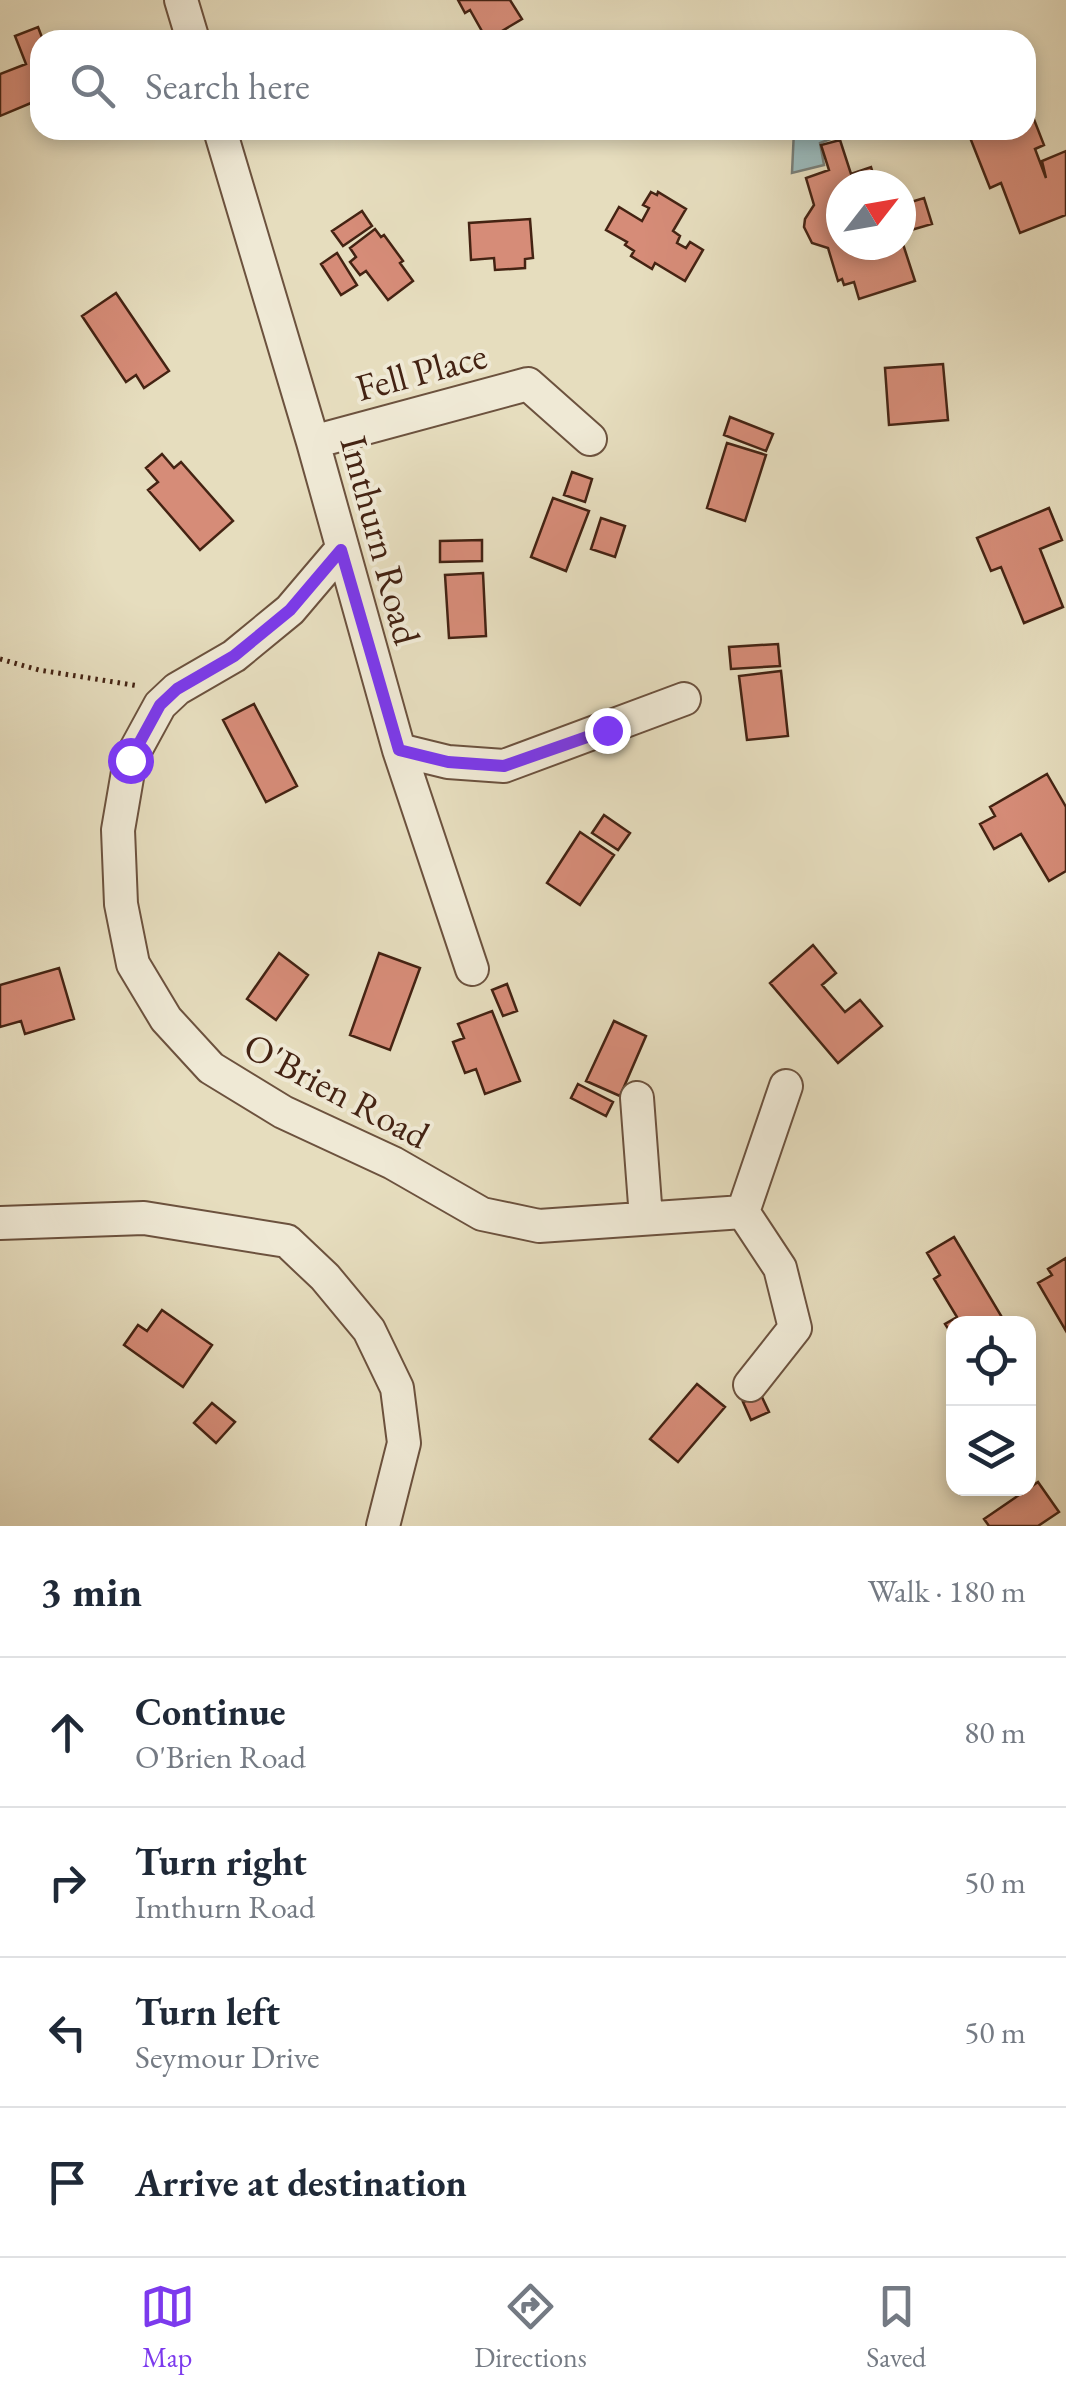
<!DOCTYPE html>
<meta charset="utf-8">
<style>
:root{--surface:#fff;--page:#f2f2f3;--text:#1f2937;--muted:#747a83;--line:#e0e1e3;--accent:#7c3aed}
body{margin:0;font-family:"EB Garamond",serif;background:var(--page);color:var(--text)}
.controls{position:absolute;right:30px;bottom:30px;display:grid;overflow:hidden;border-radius:20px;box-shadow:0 5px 15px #0003}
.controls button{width:90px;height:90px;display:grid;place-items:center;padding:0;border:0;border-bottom:2px solid var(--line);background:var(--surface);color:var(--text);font:50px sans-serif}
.compass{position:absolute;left:826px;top:170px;width:90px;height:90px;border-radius:50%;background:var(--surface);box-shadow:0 5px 15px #0003;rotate:59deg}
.stop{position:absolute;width:30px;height:30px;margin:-22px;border:8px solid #7c3aed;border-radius:50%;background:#fff}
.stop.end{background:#7c3aed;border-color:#fff;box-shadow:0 2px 10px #0008}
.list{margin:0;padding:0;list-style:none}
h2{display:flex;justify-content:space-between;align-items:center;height:130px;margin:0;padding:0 40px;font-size:42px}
h2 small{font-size:32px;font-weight:400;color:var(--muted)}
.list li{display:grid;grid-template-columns:65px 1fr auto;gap:30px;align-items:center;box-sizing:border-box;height:150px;padding:0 40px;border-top:2px solid var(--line)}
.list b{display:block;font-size:38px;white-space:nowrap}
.list p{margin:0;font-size:32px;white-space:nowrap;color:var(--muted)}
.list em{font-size:32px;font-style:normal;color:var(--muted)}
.icon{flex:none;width:55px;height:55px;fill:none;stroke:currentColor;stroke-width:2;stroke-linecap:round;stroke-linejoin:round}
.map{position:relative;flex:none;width:1066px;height:1526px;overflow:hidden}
.search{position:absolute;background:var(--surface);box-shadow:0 5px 15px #0003;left:30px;right:30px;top:30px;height:110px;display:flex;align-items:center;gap:25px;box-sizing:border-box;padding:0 35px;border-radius:30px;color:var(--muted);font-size:38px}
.sheet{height:730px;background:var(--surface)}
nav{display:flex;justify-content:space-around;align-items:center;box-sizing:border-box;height:140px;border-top:2px solid var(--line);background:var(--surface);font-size:28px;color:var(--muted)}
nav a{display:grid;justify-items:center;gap:5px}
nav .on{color:var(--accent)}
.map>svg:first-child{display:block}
</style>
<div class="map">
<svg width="1066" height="1526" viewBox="0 0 1066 1526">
<rect width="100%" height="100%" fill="#e6ddbe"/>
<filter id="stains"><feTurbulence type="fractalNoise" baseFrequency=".002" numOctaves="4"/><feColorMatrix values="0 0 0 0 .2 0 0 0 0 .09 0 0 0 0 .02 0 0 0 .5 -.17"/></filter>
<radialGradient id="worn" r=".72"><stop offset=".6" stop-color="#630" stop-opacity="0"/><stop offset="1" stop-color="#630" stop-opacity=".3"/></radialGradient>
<!-- water -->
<path fill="#9ababc" stroke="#787e78" stroke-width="2.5" d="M794,130H829L833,138L820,143L824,165L792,173Z"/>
<!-- building -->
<path fill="#d68c78" stroke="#442313" stroke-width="2.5" d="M458,0H510L522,19L487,40L470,10L465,13Z
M38,27L43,40H40V125L31,103L0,116V74L26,64L15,36Z
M1026,99L1044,145L1035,149L1046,178L1042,161L1066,151V215L1020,233L1001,183L990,188L967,130H1026Z
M840,140L851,174L871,167L875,180L883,178L885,185H841V245H901V238L915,281L859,299L854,282L844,285L842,279L838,281L828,248L812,243L804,227L805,219L814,205L806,178L829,170L821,145Z
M651,192L657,195L658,192L686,209L673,231L680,236L677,243L686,248L690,242L703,250L685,281L655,263L652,269L631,256L634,251L625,245L627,242L606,230L619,207L642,221L649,208L643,205Z
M924,198L932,224L901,233V205Z
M362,211L372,226L343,246L332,231Z
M530,219L533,258L525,259V268L495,270L494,258L471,260L469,223Z
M375,229L381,237L384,235L403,261L400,263L413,281L388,300L366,271L360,275L350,262L356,257L350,248Z
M337,253L357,285L341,295L321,264Z
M116,293L169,371L144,388L136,375L126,382L82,316Z
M943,364L948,420L889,425L885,368Z
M730,417L773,434L766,451L724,435Z
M727,443L766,455L745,521L707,508Z
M162,454L174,468L181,462L233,521L200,550L148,490L158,482L146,468Z
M572,472L592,479L585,502L564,495Z
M553,498L589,511L566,571L531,557Z
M1049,508L1062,540L1040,549L1063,607L1024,623L1001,567L991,571L977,538Z
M601,518L625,526L615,557L591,549Z
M482,540V561L440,562V541Z
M483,573L486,636L449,638L445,575Z
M778,644L780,666L731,669L729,647Z
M781,671L788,736L747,740L739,676Z
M254,704L297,786L266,802L223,720Z
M1047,774L1066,807V871L1049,881L1021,834L994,849L980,824L995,816L990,807Z
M604,815L630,833L618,850L592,833Z
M580,832L614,855L580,905L547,883Z
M813,945L836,973L822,985L845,1012L860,1000L882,1026L838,1063L770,983Z
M279,953L308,975L276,1020L247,999Z
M379,953L420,968L390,1050L350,1035Z
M59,968L74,1019L25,1034L21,1021L0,1027V985Z
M507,984L517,1011L503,1016L492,990Z
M492,1011L520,1081L485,1094L476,1069L465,1073L453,1042L464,1038L458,1024Z
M614,1021L646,1036L620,1096L586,1081Z
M578,1084L613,1102L606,1116L571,1098Z
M954,1237L1006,1324H954V1338L945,1324L957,1317L934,1279L940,1275L927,1253Z
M1066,1258V1331L1038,1283L1052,1275L1048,1269Z
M162,1310L212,1345L183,1387L124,1345L138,1325L147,1331Z
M697,1384L725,1407L678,1462L650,1439Z
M761,1395L769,1412L751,1420L743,1402Z
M212,1403L235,1422L216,1443L194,1423Z
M1038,1482L1059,1512L1038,1526H989L984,1519Z"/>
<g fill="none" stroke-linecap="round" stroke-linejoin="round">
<defs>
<path id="minor" d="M181,0L193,40
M220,130L313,442L399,750L472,969
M313,442L528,384L590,439
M341,550L290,610L234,656L177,689L160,705L130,760L118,830L121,904L133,964L166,1019L211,1068L283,1112L393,1163L482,1214L539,1226L743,1212L786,1086
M399,750L448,762L504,766L684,699
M637,1098L646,1218
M743,1212L780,1268L795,1328L750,1385
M0,1223L144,1218L287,1241L325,1277L369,1330L397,1388L404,1443L383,1526"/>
</defs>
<!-- minor casing -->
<use href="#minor" stroke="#6c523e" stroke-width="36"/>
<!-- path -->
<path stroke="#442313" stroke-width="5" stroke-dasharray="2.5 5" stroke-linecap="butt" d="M0,659L39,670L139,686"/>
<!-- minor -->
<use href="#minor" stroke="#efe9d5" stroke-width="32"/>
</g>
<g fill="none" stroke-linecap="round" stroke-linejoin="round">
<!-- route -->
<path stroke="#7c3aed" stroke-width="12" d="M130,760L160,705L177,689L234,656L290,610L341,550L399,750L448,762L504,766L607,730"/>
</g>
<g text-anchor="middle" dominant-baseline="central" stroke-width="8" stroke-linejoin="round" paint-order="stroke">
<!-- street labels -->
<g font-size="38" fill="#442313" stroke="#efe9d5">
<text transform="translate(421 371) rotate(-15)">Fell Place</text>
<text transform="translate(381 540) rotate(75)">Imthurn Road</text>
<text transform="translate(337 1090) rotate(28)">O'Brien Road</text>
</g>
</g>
<rect width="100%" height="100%" filter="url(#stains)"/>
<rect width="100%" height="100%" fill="url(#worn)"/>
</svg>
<div class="controls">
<button><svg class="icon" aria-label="locate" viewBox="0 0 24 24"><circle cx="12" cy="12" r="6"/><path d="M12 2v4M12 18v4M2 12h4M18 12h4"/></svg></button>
<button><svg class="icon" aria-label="layers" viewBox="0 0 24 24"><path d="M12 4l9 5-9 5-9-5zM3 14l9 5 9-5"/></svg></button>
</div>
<svg class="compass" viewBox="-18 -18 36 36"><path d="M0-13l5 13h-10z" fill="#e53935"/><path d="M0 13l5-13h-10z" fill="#747a83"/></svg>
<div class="stop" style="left:130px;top:760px"></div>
<div class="stop end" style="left:607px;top:730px"></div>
<div class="search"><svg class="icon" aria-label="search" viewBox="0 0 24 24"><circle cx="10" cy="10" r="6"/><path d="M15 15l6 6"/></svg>Search here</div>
</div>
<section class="sheet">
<h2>3 min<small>Walk · 180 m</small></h2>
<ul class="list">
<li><svg class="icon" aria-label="ahead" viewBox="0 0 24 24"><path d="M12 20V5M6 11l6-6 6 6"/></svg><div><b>Continue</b><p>O'Brien Road</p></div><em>80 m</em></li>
<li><svg class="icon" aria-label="right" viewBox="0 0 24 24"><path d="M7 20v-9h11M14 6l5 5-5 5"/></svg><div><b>Turn right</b><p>Imthurn Road</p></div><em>50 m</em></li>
<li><svg class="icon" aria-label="left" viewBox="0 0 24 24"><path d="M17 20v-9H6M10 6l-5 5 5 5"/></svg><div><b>Turn left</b><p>Seymour Drive</p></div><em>50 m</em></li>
<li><svg class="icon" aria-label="arrive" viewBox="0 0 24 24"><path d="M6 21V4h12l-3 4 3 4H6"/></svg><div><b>Arrive at destination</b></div></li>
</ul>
</section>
<nav>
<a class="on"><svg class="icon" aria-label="map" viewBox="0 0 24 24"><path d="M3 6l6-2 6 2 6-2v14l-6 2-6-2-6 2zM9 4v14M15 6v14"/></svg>Map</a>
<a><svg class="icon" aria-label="directions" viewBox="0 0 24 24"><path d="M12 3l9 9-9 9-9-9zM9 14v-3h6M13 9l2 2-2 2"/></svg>Directions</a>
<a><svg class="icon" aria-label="saved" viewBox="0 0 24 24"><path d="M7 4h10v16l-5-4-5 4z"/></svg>Saved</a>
</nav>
